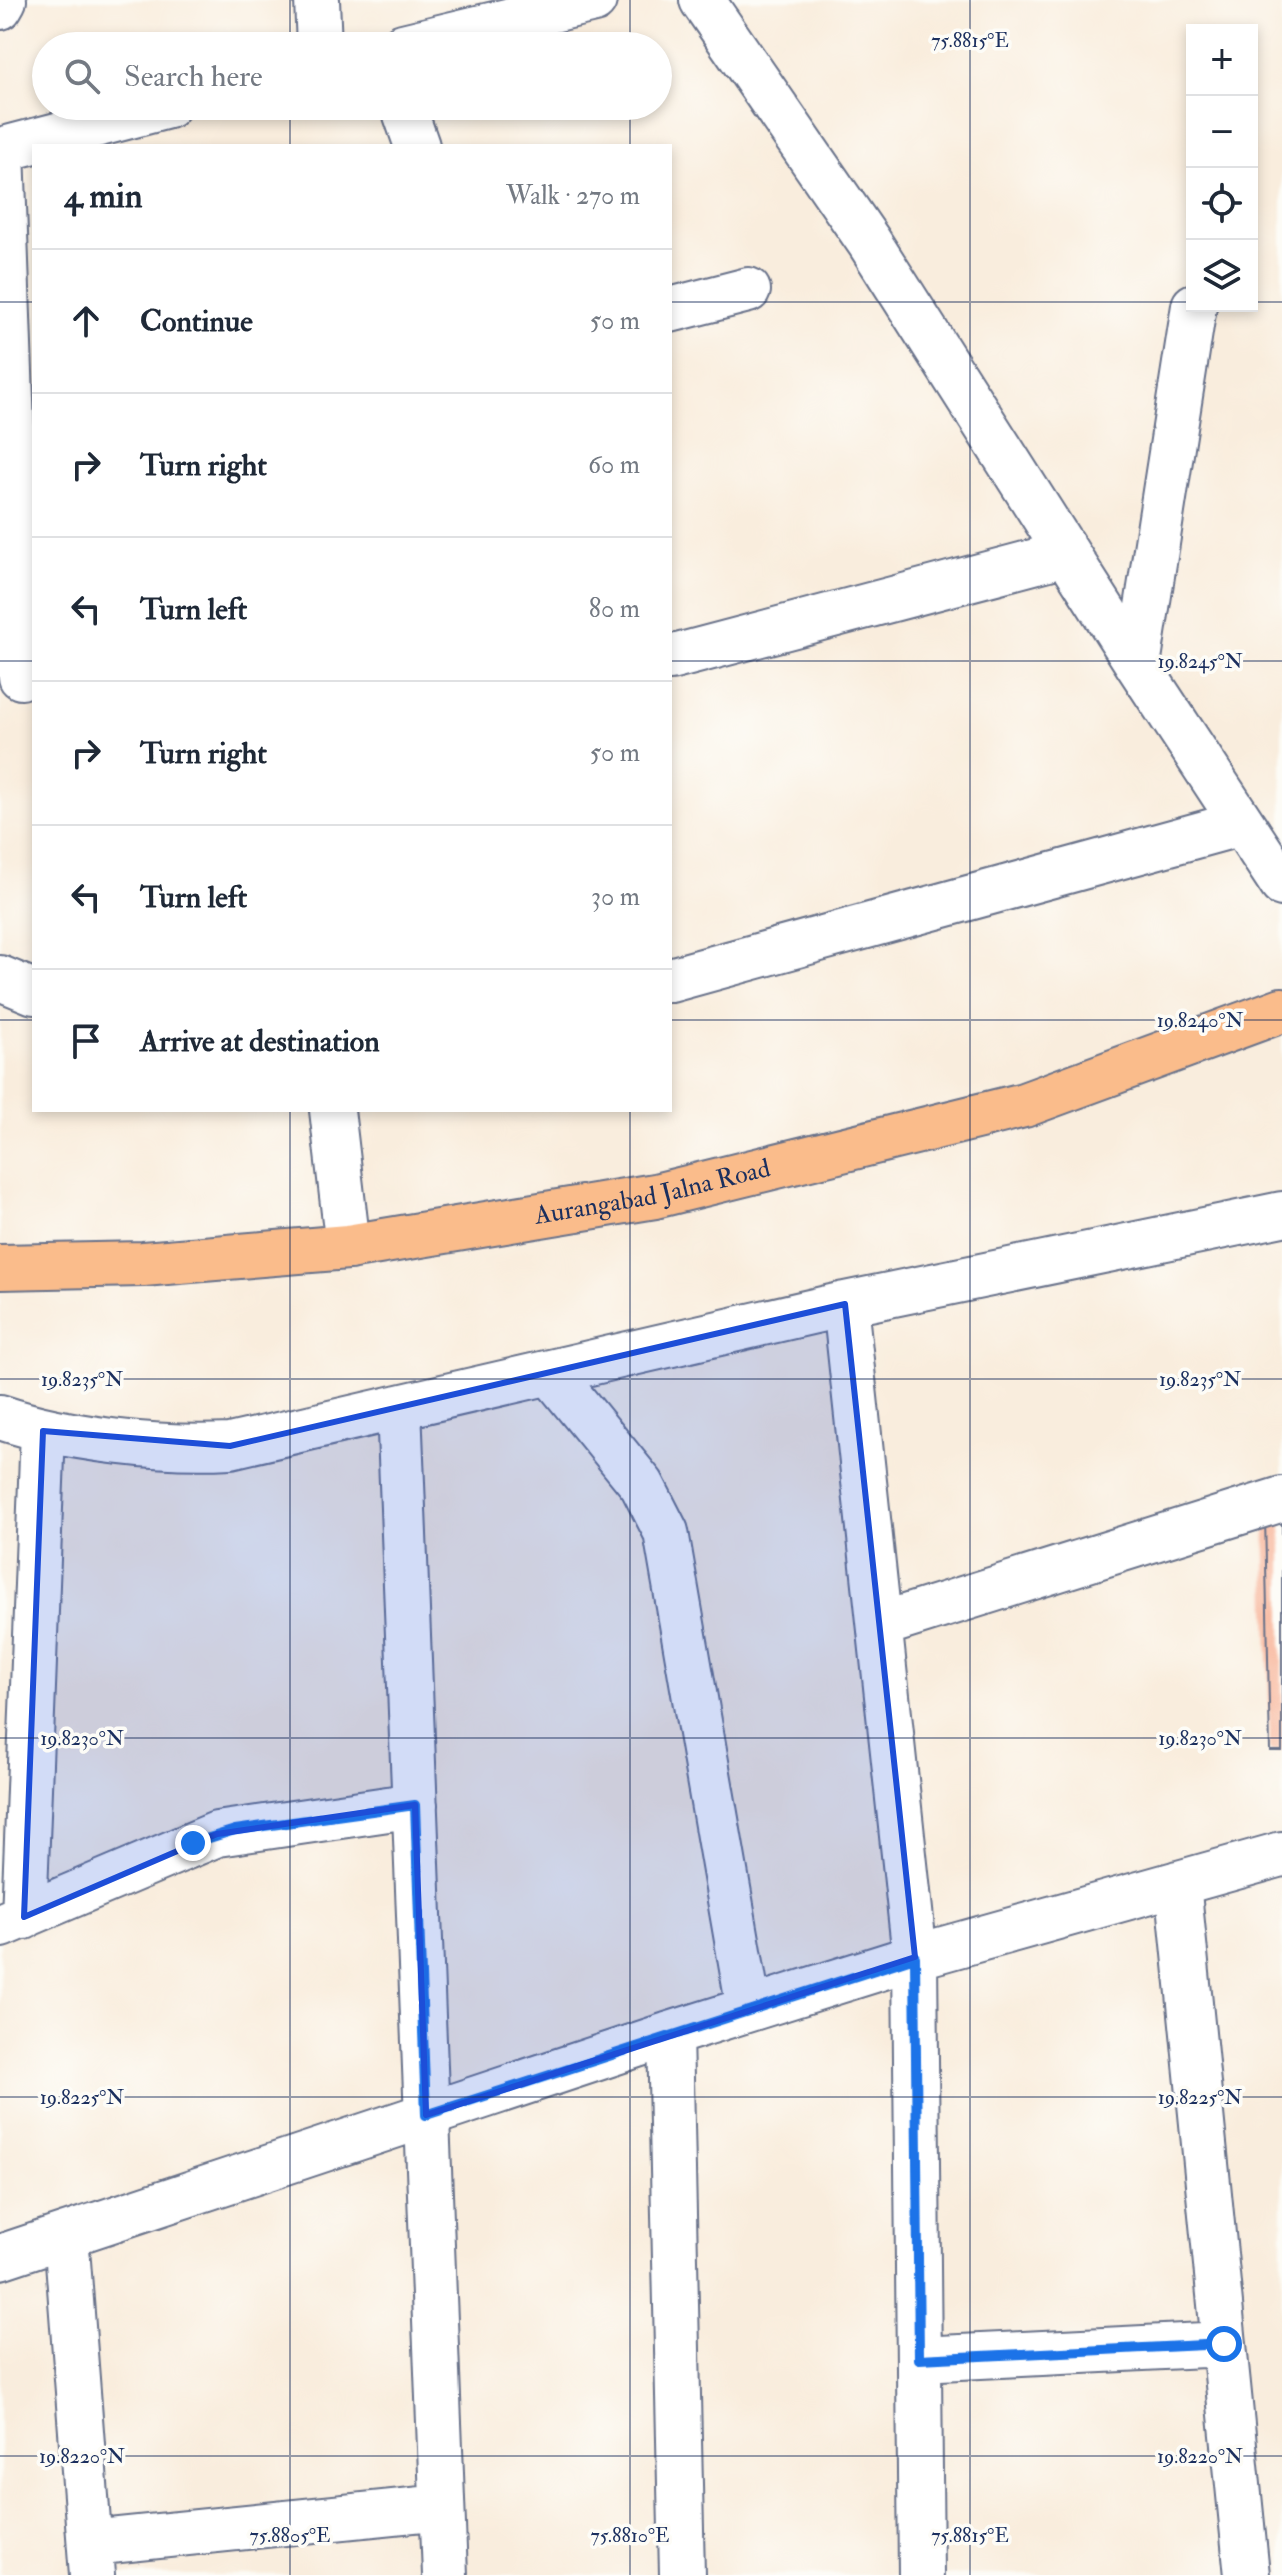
<!DOCTYPE html>
<meta charset="utf-8">
<style>
:root{--surface:#fff;--page:#f2f2f3;--text:#1f2937;--muted:#747a83;--line:#e0e1e3}
body{margin:0;font-family:"IM FELL Double Pica",serif;background:var(--page);color:var(--text)}
.controls{position:absolute;right:24px;top:24px;display:grid;overflow:hidden;border-radius:0px;box-shadow:0 4px 12px #0003}
.controls button{width:72px;height:72px;display:grid;place-items:center;padding:0;border:0;border-bottom:2px solid var(--line);background:var(--surface);color:var(--text);font:40px sans-serif}
.stop{position:absolute;width:24px;height:24px;margin:-18px;border:6px solid #1a73e8;border-radius:50%;background:#fff}
.stop.end{background:#1a73e8;border-color:#fff;box-shadow:0 2px 8px #0008}
.list{margin:0;padding:0;list-style:none}
h2{display:flex;justify-content:space-between;align-items:center;height:104px;margin:0;padding:0 32px;font-size:34px}
h2 small{font-size:26px;font-weight:400;color:var(--muted)}
.list li{display:grid;grid-template-columns:52px 1fr auto;gap:24px;align-items:center;box-sizing:border-box;height:144px;padding:0 32px;border-top:2px solid var(--line)}
.list b{display:block;font-size:30px;white-space:nowrap}
.list em{font-size:26px;font-style:normal;color:var(--muted)}
.icon{flex:none;width:44px;height:44px;fill:none;stroke:currentColor;stroke-width:2;stroke-linecap:round;stroke-linejoin:round}
.map{position:relative;flex:none;width:1282px;height:2575px;overflow:hidden}
.search{position:absolute;background:var(--surface);box-shadow:0 4px 12px #0003;left:32px;top:32px;width:640px;height:88px;display:flex;align-items:center;gap:20px;box-sizing:border-box;padding:0 28px;border-radius:44px;color:var(--muted);font-size:30px}
.panel{position:absolute;background:var(--surface);box-shadow:0 4px 12px #0003;left:32px;top:144px;width:640px;height:968px;border-radius:0px}
.map>svg:first-child{display:block}
</style>
<div class="map">
<svg width="1282" height="2575" viewBox="0 0 1282 2575">
<rect width="100%" height="100%" fill="#fdfcf7"/>
<filter id="ink" filterUnits="userSpaceOnUse"><feTurbulence type="fractalNoise" baseFrequency=".0125" numOctaves="2"/><feDisplacementMap in="SourceGraphic" scale="16" xChannelSelector="R" yChannelSelector="G"/><feConvolveMatrix kernelMatrix="1 2 1 2 8 2 1 2 1" color-interpolation-filters="sRGB"/></filter>
<filter id="wash" filterUnits="userSpaceOnUse"><feTurbulence type="fractalNoise" baseFrequency=".006" numOctaves="4" result="noise"/><feDisplacementMap in="SourceGraphic" scale="32" xChannelSelector="R" yChannelSelector="G"/><feGaussianBlur stdDeviation="1.8" result="paint"/><feColorMatrix in="noise" values="0 0 0 0 0 0 0 0 0 0 0 0 0 0 0 0 0 1.4 0 .05"/><feComposite in="paint" operator="in"/></filter>
<g filter="url(#wash)">
<rect width="100%" height="100%" fill="#f9eddd"/>
<g id="blocks">
<!-- building -->
<path fill="#f7aa8c" d="M1265,1517H1282V1751H1270Z"/>
</g>
</g>
<g filter="url(#ink)">
<use href="#blocks" fill-opacity="0" stroke="#69728a" stroke-width="2"/>
<g fill="none" stroke-linecap="round" stroke-linejoin="round">
<defs>
<path id="minor" d="M317,0L319,46
M702,0L869,242L1138,665L1282,884
M0,7L4,0
M403,46L594,0
M403,106L417,146
M0,150L168,106
M2,150L21,677
M670,310L748,290
M670,658L1067,553
M1138,665L1194,306
M0,978L34,992
M670,980L1242,823
M332,1110L348,1247
M550,1372L642,1485L666,1532L749,2009
M399,1407L445,2575
M0,1417C66,1439 161,1450 230,1446L845,1304
M880,1625L1282,1499
M1178,1883L1247,2575
M24,1917L43,1431
M2,1925L217,1834L415,1805
M670,2034L682,2575
M66,2235L92,2575
M0,2257L670,2034L915,1957L845,1304L1282,1214
M919,2359L1224,2344
M90,2543L442,2507
M921,2575L915,1957L1282,1854"/>
<g id="major">
<path id="s1" d="M0,1267L143,1264L348,1247L655,1196L1024,1105L1282,1010"/>
</g>
</defs>
<!-- minor casing -->
<use href="#minor" stroke="#69728a" stroke-width="48"/>
<!-- major casing -->
<use href="#major" stroke="#69728a" stroke-width="48"/>
<!-- minor -->
<use href="#minor" stroke="#fff" stroke-width="44"/>
<!-- major -->
<use href="#major" stroke="#fabc8b" stroke-width="44"/>
</g>
</g>
<g fill="none" stroke-linecap="round" stroke-linejoin="round" filter="url(#ink)">
<!-- route -->
<path stroke="#1a73e8" stroke-width="10" d="M193,1843L235,1830L415,1805L426,2115L915,1957L919,2359L1224,2344"/>
</g>
<!-- marked area -->
<path fill="#1d4ed8" fill-opacity="0.2" stroke="#1d4ed8" stroke-width="6" stroke-linejoin="round" d="M845,1304L915,1957L426,2115L415,1805L217,1834L24,1917L43,1431L230,1446Z"/>
<!-- ticks -->
<path fill="none" stroke="#1b2f5e" stroke-width="2" stroke-opacity="0.45" d="M290,0V46M630,0V46M970,0V2575M290,106V146M630,106V146M0,302H34M670,302H1192M1252,302H1282M0,661H34M670,661H1282M0,1020H34M670,1020H1282M290,1110V2575M630,1110V2575M0,1379H1282M0,1738H1282M0,2097H1282M0,2456H1282"/>
<g text-anchor="middle" dominant-baseline="central" stroke-width="7" stroke-linejoin="round" paint-order="stroke">
<!-- street labels -->
<g font-size="26" fill="#1b2f5e" stroke="#fdfcf7">
<text stroke="none"><textPath href="#s1" startOffset="658">Aurangabad Jalna Road</textPath></text>
</g>
</g>
<g font-size="20" text-anchor="middle" fill="#1b2f5e" stroke="#fdfcf7" stroke-width="7" stroke-linejoin="round" paint-order="stroke">
<text x="970" y="47">75.8815°E</text>
<text x="1200" y="668">19.8245°N</text>
<text x="1200" y="1027">19.8240°N</text>
<text x="82" y="1386">19.8235°N</text>
<text x="1200" y="1386">19.8235°N</text>
<text x="82" y="1745">19.8230°N</text>
<text x="1200" y="1745">19.8230°N</text>
<text x="82" y="2104">19.8225°N</text>
<text x="1200" y="2104">19.8225°N</text>
<text x="82" y="2463">19.8220°N</text>
<text x="1200" y="2463">19.8220°N</text>
<text x="290" y="2542">75.8805°E</text>
<text x="630" y="2542">75.8810°E</text>
<text x="970" y="2542">75.8815°E</text>
</g>
</svg>
<div class="controls">
<button>+</button>
<button>−</button>
<button><svg class="icon" aria-label="locate" viewBox="0 0 24 24"><circle cx="12" cy="12" r="6"/><path d="M12 2v4M12 18v4M2 12h4M18 12h4"/></svg></button>
<button><svg class="icon" aria-label="layers" viewBox="0 0 24 24"><path d="M12 4l9 5-9 5-9-5zM3 14l9 5 9-5"/></svg></button>
</div>
<div class="stop" style="left:1224px;top:2344px"></div>
<div class="stop end" style="left:193px;top:1843px"></div>
<div class="search"><svg class="icon" aria-label="search" viewBox="0 0 24 24"><circle cx="10" cy="10" r="6"/><path d="M15 15l6 6"/></svg>Search here</div>
<section class="panel">
<h2>4 min<small>Walk · 270 m</small></h2>
<ul class="list">
<li><svg class="icon" aria-label="ahead" viewBox="0 0 24 24"><path d="M12 20V5M6 11l6-6 6 6"/></svg><div><b>Continue</b></div><em>50 m</em></li>
<li><svg class="icon" aria-label="right" viewBox="0 0 24 24"><path d="M7 20v-9h11M14 6l5 5-5 5"/></svg><div><b>Turn right</b></div><em>60 m</em></li>
<li><svg class="icon" aria-label="left" viewBox="0 0 24 24"><path d="M17 20v-9H6M10 6l-5 5 5 5"/></svg><div><b>Turn left</b></div><em>80 m</em></li>
<li><svg class="icon" aria-label="right" viewBox="0 0 24 24"><path d="M7 20v-9h11M14 6l5 5-5 5"/></svg><div><b>Turn right</b></div><em>50 m</em></li>
<li><svg class="icon" aria-label="left" viewBox="0 0 24 24"><path d="M17 20v-9H6M10 6l-5 5 5 5"/></svg><div><b>Turn left</b></div><em>30 m</em></li>
<li><svg class="icon" aria-label="arrive" viewBox="0 0 24 24"><path d="M6 21V4h12l-3 4 3 4H6"/></svg><div><b>Arrive at destination</b></div></li>
</ul>
</section>
</div>
